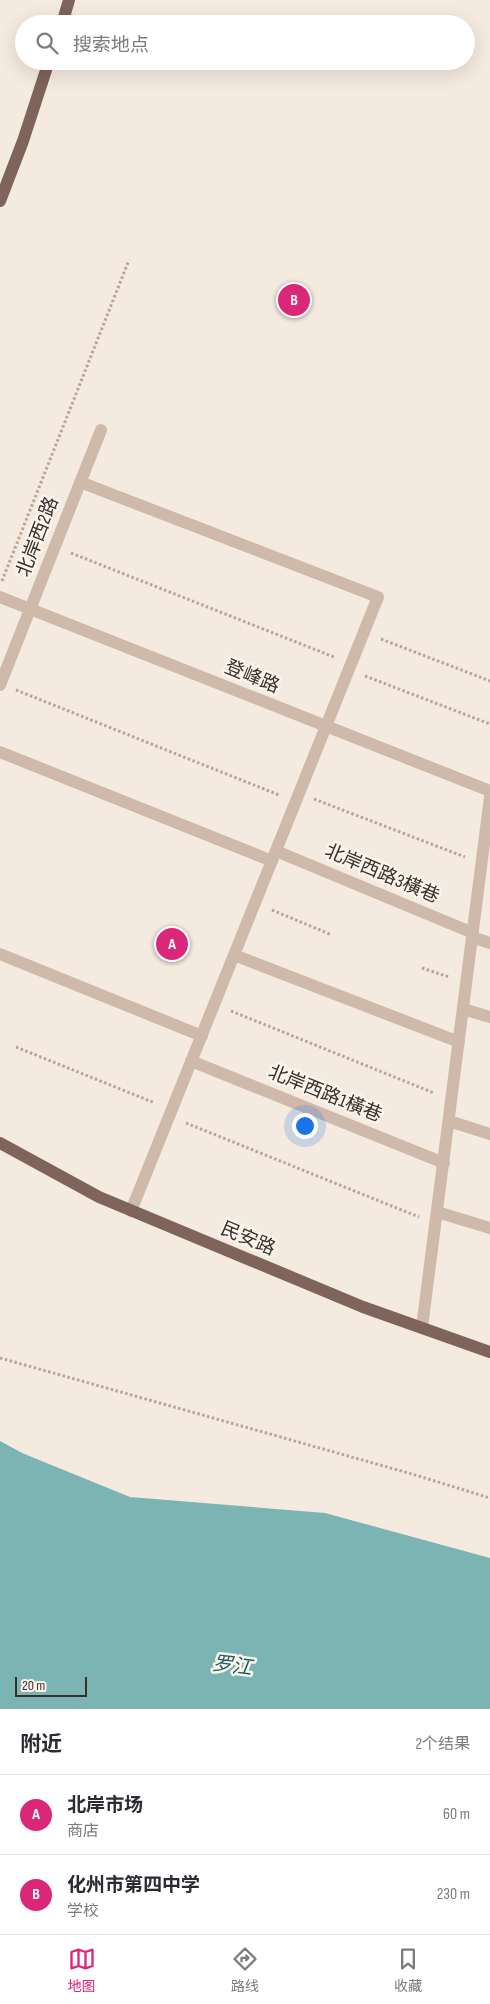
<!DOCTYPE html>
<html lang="zh">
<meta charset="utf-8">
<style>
:root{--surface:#fff;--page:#f2f2f3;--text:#2b2b33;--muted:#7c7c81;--line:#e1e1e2;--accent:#db2777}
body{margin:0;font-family:"Sofia Sans Condensed","Noto Sans SC",sans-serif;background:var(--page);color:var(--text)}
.scale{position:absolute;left:15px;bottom:12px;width:72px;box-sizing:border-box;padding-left:5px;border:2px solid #3b2f2a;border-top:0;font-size:14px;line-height:18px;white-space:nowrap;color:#3b2f2a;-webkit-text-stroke:4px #fbf4ed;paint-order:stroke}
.you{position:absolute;left:304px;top:1125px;width:18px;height:18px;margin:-12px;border:4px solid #fff;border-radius:50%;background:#1a73e8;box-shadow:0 0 0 8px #1a73e833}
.badge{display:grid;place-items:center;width:32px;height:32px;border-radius:50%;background:var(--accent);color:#fff;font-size:16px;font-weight:700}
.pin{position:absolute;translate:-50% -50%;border:2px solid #fff;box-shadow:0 1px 5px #0006}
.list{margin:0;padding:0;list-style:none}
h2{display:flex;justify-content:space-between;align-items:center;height:65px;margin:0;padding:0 20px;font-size:21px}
h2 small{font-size:16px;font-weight:400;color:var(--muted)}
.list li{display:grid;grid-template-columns:32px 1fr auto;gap:15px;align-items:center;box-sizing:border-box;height:80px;padding:0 20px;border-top:1px solid var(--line)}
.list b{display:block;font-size:19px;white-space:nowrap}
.list p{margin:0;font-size:16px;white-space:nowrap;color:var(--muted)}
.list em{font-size:16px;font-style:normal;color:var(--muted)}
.icon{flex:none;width:28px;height:28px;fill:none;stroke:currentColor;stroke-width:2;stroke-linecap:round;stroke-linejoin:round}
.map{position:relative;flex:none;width:490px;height:1709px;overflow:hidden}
.search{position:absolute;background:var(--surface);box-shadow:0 5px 20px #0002;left:15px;right:15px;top:15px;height:55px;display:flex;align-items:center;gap:12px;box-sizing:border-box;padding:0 18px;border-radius:28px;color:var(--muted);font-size:19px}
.sheet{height:225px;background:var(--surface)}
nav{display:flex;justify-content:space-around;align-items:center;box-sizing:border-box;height:70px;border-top:1px solid var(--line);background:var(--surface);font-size:14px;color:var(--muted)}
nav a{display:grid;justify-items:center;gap:2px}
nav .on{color:var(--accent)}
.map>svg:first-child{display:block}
</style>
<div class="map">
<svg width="490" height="1709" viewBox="0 0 490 1709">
<rect width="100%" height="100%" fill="#f5eae0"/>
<!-- water -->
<path fill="#7cb4b3" d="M0,1441L22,1453L130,1497L325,1513L490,1558V1709H0Z"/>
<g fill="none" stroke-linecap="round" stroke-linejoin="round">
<!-- path -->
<path stroke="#baa394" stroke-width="3" stroke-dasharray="2.5 2.5" stroke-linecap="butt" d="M71,553L334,657
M2,581L129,260
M381,639L490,681
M365,676L490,724
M16,690L279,795
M314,799L465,857
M272,910L332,935
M422,968L449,977
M231,1011L434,1093
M16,1047L155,1103
M186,1123L419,1217
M0,1358L412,1474L490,1498"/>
<!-- minor -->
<path stroke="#ceb9aa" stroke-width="12" d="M80,482L378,597L131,1211
M0,597L490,791
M0,685L101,430
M0,752L272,861
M276,851L473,933
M472,937L490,943
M0,954L202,1036
M234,955L459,1042
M463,1009L490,1017
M191,1061L444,1163
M449,1121L490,1134
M437,1212L490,1228
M422,1327L490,797"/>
<!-- major -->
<path stroke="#7e645a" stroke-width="12" d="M62,24L69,0
M0,201L23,141L49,61
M0,1143L99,1197L363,1307L490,1352"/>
</g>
<g text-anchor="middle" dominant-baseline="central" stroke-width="5" stroke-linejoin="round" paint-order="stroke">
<!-- street labels -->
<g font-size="19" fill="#3b2f2a" stroke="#fbf4ed">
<text transform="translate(38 537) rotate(-69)">北岸西2路</text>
<text transform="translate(252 677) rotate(22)">登峰路</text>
<text transform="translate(382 874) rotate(23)">北岸西路3橫巷</text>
<text transform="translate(325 1094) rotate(22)">北岸西路1橫巷</text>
<text transform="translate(248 1239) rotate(23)">民安路</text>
</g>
<!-- water labels -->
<g font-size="20" font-style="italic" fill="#1c6060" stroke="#fbf4ed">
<text transform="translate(232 1666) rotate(7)">罗江</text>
</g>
</g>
</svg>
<div class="scale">20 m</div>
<div class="you"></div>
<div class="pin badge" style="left:172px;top:944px">A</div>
<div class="pin badge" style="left:294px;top:300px">B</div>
<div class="search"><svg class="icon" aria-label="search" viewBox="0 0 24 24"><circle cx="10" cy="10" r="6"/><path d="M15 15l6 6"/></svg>搜索地点</div>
</div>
<section class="sheet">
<h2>附近<small>2个结果</small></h2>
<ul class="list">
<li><span class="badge">A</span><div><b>北岸市场</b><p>商店</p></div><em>60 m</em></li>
<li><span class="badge">B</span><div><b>化州市第四中学</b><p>学校</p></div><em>230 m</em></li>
</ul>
</section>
<nav>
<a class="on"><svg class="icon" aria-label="map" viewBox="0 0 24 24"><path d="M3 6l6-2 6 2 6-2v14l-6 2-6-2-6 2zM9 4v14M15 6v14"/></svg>地图</a>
<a><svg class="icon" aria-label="directions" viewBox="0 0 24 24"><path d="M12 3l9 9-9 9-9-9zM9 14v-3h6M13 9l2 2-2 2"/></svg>路线</a>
<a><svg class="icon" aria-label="saved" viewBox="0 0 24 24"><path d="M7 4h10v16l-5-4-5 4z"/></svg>收藏</a>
</nav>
